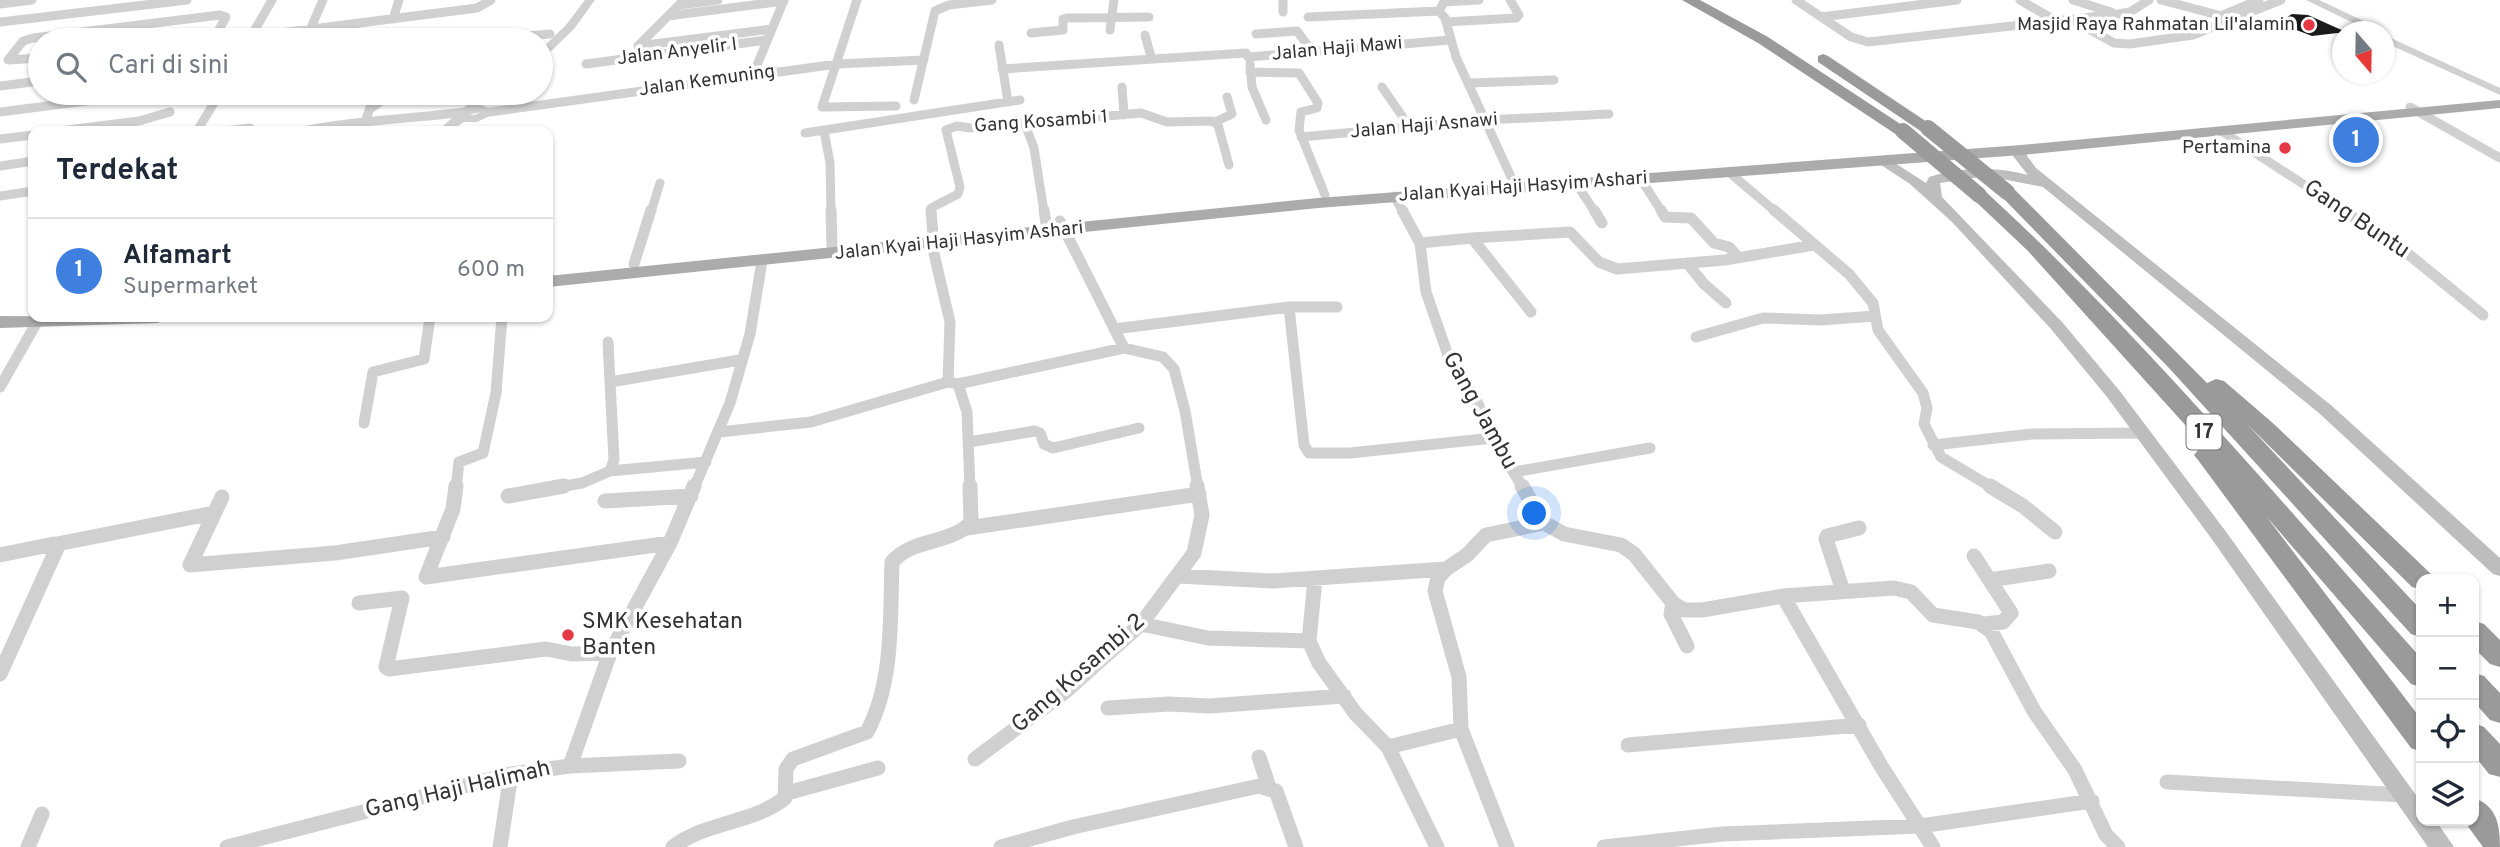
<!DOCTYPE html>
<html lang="id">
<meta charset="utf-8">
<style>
:root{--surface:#fff;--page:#f6f6f7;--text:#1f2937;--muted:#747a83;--line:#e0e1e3;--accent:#b45309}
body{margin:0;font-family:Overpass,sans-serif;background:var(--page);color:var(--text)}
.controls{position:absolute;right:21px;bottom:21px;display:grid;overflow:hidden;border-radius:14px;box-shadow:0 2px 5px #0004}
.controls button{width:63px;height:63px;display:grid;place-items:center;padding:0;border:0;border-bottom:2px solid var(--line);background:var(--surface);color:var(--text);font:35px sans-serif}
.compass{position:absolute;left:2332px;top:21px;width:63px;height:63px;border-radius:50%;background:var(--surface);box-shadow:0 2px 5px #0004;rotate:160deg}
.you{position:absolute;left:1535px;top:514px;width:24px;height:24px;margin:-18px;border:5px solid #fff;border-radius:50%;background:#1a73e8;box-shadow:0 0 0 10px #1a73e833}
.badge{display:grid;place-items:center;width:46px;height:46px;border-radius:50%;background:var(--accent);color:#fff;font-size:23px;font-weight:700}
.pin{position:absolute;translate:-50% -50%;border:4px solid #fff;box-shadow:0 2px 7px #0006}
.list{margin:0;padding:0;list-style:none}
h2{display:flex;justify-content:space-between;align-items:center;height:91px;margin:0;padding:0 28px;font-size:30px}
h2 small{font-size:23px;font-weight:400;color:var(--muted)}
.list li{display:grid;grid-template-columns:46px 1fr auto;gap:21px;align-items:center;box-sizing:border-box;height:105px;padding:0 28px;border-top:2px solid var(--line)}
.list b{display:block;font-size:26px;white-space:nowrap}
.list p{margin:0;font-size:23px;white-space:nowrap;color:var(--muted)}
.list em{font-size:23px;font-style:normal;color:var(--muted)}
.icon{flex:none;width:38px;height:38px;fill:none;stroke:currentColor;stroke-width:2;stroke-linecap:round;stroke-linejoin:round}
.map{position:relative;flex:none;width:2500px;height:847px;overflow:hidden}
.search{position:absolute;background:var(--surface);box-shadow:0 2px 5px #0004;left:28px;top:28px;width:525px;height:77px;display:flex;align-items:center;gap:18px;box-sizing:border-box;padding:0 24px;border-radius:38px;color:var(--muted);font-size:26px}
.panel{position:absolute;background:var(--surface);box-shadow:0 2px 5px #0004;left:28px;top:126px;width:525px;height:196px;border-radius:14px}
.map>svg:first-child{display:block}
</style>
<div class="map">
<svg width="2500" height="847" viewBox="0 0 2500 847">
<rect width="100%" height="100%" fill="#fff"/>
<!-- building -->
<path fill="#1a1a1a" d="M2292,14L2308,15L2346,32L2312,36L2278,23Z"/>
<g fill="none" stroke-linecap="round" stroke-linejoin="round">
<!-- minor-far2 -->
<path stroke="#d0d0d0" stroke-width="9" d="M857,0L822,107L896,106
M1283,0V12
M1796,0L1851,37L1868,42L2118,14L2130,12L2149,0
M2020,0L2056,21
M2073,0L2111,12
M2161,0L2233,19
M0,4L32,0
M679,5L718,0
M1439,11L1445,18L1456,57L1512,179
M1439,11L1444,2L1479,0
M668,16L784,1
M1308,17L1439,11
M1821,17L1957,0
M393,19L399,0
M2071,19L2114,43L2130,44L2193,35L2281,0
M2222,19L2223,15L2259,0
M0,22L187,0
M1446,22L1516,18L1519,15L1510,0
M310,30L323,0
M1110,30L1114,0
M1031,33L1063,30V19L1067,18L1149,17
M1256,34L1297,31L1311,50
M265,35L477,8L491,0
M1145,35L1151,57
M249,40L272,0
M480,40L550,34
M999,45L1008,102
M638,46L772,29
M638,46L684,0
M1248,57L1450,40
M40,58L8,60L23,41L33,38L220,15L226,17L217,33L184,40
M586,64L767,40
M1250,64L1252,87L1266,120
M1002,69L1246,53L1248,57
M1250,72L1299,73L1318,103L1317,108L1301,112L1299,130L1325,195
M753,75L784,0
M1470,83L1554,80
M0,86L40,81
M1122,87L1124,115
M1382,87L1409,126
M315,94L325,93
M914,100L935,11L949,5L992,0
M2410,107L2500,158
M370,109L392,93
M0,112L148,93
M490,112L837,64L924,60
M1215,122L1232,114L1227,97
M1025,124L1034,148L1044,212
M59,131L139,121L170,112
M197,131L220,93
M225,131L250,128
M302,131C355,120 411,119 465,112
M362,131L375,93
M824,131L830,163L831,212
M2223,132L2346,212
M805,133L1020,100
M1301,137L1486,120L1609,114
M0,139L33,135
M0,166L33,161
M1730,173L1776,212
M1640,178L1662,212
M1575,182L1595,212
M0,196L33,191
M1394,196L1403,212
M651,212L660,183
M931,212V208L958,194L960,187L946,130L957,126L970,128L1141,113L1167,122L1212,121L1218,125L1229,165"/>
<!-- minor-far1 -->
<path stroke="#d0d0d0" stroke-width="11" d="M831,210L832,246
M931,210L933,236
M1044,210L1046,223
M1402,210L1420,243L1426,292L1450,361L1475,397L1493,438L1523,488
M1594,210L1602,223
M1661,210L1665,217L1691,218L1714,243L1729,247L1739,258
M1774,210L1849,274L1873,303L1878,330L1923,393L1927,408L1924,424L1941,457L1993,488
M2343,210L2402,249L2483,315
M1060,221L1124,348
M1472,238L1570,232L1599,262L1617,269L1725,260L1814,245
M1420,243L1472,238L1531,312
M932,245L950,322L948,382L958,384L967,412L970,488
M1687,263L1704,284L1726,303
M634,264L651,210
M1289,307L1304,445L1309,453H1350L1493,438
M1114,329L1289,307H1337
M1696,337L1763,318L1821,320L1875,316
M608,342L614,460L610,471L706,462
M610,382L740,360
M958,384L1124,348L1163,357L1174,369L1185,411L1198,488
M0,387L37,322
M364,423L373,372L424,359L430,317
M719,432L811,422L948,382
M969,442L1035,431L1040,433L1044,444L1053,448L1139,428
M1933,445L2032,434L2144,433
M1514,472L1650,448
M456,488L459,462L483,453L496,393L502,317
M554,488L582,483L610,471
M694,488L730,403L750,334L762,261"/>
<!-- minor -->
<path stroke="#d0d0d0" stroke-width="15" d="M456,486L453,509L426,577L670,543
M1522,486L1544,523L1564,534L1621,545L1634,554L1673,603L1684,610H1702L1783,596L1894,588L1911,592L1933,615L1978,622L1991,631L2034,711L2075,770L2106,835L2118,847
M1990,486L2023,506L2055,532
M508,496L564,486
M222,497L190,565L335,553L443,537
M605,501L691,496
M967,528L1199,494
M57,544L214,513
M0,555L54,544L58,546L0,674
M1974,556L2011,613L2003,622L1984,624
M1178,576L1273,581L1446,569
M1315,579L1309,641L1319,663L1356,714L1388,747L1437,847
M1990,580L2049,571
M1843,591L1826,539L1827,536L1859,528
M1783,596L1881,766L1933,847
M359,603L402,598L386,667L389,669L546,649L572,654L610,653
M1673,603L1671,614L1687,646
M1141,624L1208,638L1309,641
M1108,708L1169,704L1210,706L1344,696
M1628,745L1859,725
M1388,747L1461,729
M1259,757L1269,787
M975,759L1066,691L1141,624L1194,553L1202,515L1197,486
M570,766L679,761
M2167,782L2403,795
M787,793L878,768
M28,847L42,814
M227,847L511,774L570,766L610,653L670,543L694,486
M500,847L511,774
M673,847C707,821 752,824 785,798L786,769L793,759L867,732C894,682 890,617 892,562C913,538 948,545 971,523L970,486
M1001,847L1073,827L1259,786L1276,791L1296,847
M1507,847L1461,729L1459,677L1435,591L1438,578L1446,569L1467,555L1486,535L1544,523
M1604,847L1723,834L1920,826L2092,801"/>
<!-- tertiary -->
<path fill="#d0d0d0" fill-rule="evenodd" d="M585,0H595L574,29L545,57L541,58V49L566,25Z
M2306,0H2319L2387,32L2384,34V32H2372Z
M2384,35L2500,88V95L2384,42Z
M481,93H493L481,105L494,110V114L477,122H464L450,131H437ZM480,112L475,115H469Z"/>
<!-- secondary -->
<path fill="#bdbdbd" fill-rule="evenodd" d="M2021,146L2028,150L2027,156L2036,168L2332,406L2500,558V576L2493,574L2320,414L2043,187L1987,176L1940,183L1942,197L2062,322L2119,390L2224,529L2421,802V821H2436L2454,847H2428L2211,538L2107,397L2051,329L1952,222L1910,184L1875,161L1882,157L1887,158L1926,183L1929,177C1963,167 1993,166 2028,175L2013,156L2016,147Z"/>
<!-- primary -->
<path fill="#ababab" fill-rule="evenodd" d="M2500,100V108L2021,155L1318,208L548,287V276L1318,198L2021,145Z
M0,316L167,317L158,323L0,328Z"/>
<!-- motorway -->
<path fill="#9a9a9a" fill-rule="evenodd" d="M1682,0H1700L1768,37L1911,131L1903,136L1897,135L1758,43Z
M1823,54L1828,56L1936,128L1934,132H1922L1818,62V56Z
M2007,187L2013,188L2207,383L2216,379L2224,381L2275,425L2430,573L2434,579H2421V589L2412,587L2247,424L2421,610V637L2411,634L2169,368L2001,196L1998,192Z
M1979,190L1985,191C2142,335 2279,500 2421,658V687L2411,684L2266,516L2421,719V752L2411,748L2198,460L2194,455L2198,450L2206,448L2028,251L1973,199L1970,195L1973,191Z
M2474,621L2484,624L2500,640V667L2490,664L2474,648Z
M2474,673L2484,676L2500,693V723L2490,720L2474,702Z
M2474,723L2484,727L2500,744V777L2489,774L2474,755Z
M2474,798C2497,806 2500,825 2500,847H2483L2464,821H2474Z"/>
<!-- motorway-bridge -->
<path stroke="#9a9a9a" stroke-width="16" d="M1928,128L2007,192
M1903,131L1979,195"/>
</g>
<!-- markers -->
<g fill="#e63946" stroke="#fff" stroke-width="2.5">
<circle cx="2309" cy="25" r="7"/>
<circle cx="2285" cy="148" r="7"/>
<circle cx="568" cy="635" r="7"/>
</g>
<g text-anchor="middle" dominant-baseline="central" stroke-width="7" stroke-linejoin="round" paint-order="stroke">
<!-- far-poi labels -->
<g font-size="19" fill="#333" stroke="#fff" text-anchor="end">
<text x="2295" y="25">Masjid Raya Rahmatan Lil'alamin</text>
<text x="2271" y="148">Pertamina</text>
</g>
<!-- far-street labels -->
<g font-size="19" fill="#333" stroke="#fff">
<text transform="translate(1337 49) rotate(-5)">Jalan Haji Mawi</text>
<text transform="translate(677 52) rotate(-7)">Jalan Anyelir I</text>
<text transform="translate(707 81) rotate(-8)">Jalan Kemuning</text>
<text transform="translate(1041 122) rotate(-4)">Gang Kosambi 1</text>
<text transform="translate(1424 126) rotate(-5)">Jalan Haji Asnawi</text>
<text transform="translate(1523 187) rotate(-4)">Jalan Kyai Haji Hasyim Ashari</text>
<text transform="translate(959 241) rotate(-6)">Jalan Kyai Haji Hasyim Ashari</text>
</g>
<!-- shield labels -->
<rect fill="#fff" stroke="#707070" stroke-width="2" x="2186.5" y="414.5" width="35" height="35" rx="5"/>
<g font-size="21" font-weight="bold" fill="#333">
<text x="2204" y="432">17</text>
</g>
<!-- street labels -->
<g font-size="23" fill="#333" stroke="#fff">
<text transform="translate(2356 220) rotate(34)">Gang Buntu</text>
<text transform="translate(1479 411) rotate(61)">Gang Jambu</text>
<text transform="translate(1079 674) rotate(-41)">Gang Kosambi 2</text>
<text transform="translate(458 790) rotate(-13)">Gang Haji Halimah</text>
</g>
<!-- poi labels -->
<g font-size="23" fill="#333" stroke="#fff" text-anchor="start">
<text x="582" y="622">SMK Kesehatan<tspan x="582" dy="26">Banten</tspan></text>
</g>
</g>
</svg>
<div class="controls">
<button>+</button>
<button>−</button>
<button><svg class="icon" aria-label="locate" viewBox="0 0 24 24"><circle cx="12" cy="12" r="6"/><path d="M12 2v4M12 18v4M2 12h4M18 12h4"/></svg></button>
<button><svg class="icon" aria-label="layers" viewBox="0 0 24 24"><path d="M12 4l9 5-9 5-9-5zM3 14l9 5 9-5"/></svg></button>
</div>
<svg class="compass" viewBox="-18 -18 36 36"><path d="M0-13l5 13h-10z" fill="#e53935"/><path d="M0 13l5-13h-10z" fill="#747a83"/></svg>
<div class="you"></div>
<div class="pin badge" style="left:2356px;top:140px;background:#3f7fe0">1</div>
<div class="search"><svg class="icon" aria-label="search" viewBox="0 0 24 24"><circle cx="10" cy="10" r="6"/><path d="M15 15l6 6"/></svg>Cari di sini</div>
<section class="panel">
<h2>Terdekat<small></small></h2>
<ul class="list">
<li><span class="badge" style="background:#3f7fe0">1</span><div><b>Alfamart</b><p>Supermarket</p></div><em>600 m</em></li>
</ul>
</section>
</div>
